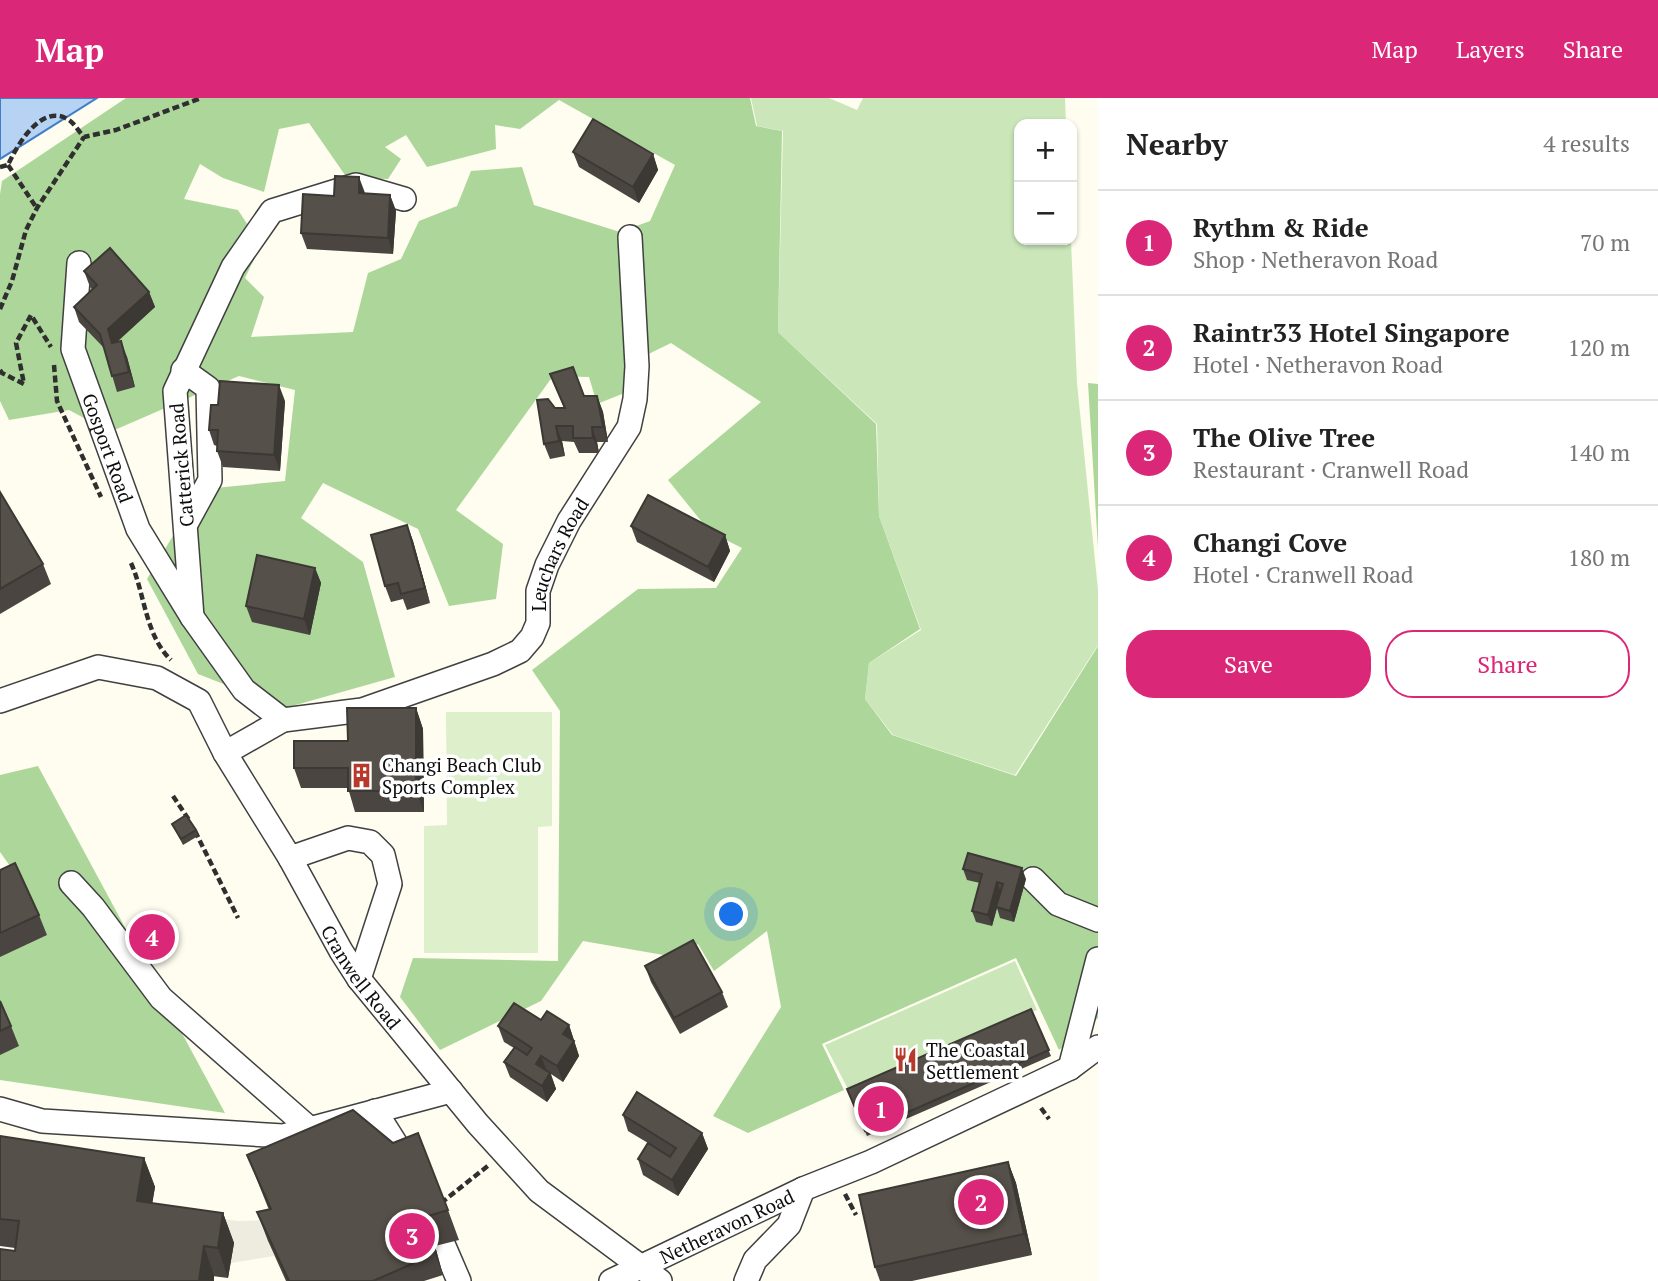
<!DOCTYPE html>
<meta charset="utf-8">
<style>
:root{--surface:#fff;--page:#f2f2f2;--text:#222;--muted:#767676;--line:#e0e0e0;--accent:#db2777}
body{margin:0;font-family:"PT Serif",serif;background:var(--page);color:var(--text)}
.controls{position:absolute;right:21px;top:21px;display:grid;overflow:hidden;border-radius:14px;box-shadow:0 2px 5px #0004}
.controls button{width:63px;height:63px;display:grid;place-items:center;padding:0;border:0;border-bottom:2px solid var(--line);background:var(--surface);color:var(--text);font:35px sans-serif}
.you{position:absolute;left:732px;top:817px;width:24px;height:24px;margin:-18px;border:5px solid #fff;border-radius:50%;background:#1a73e8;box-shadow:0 0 0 10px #1a73e833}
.badge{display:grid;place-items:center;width:46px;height:46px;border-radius:50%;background:var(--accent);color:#fff;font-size:23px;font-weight:700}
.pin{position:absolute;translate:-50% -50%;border:4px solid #fff;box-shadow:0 2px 7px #0006}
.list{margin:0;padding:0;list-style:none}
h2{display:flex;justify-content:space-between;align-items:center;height:91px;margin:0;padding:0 28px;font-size:30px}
h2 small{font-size:23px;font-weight:400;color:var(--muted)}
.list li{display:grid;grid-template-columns:46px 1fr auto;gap:21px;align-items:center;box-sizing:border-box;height:105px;padding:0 28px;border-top:2px solid var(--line)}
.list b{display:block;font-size:26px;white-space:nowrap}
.list p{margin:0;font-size:23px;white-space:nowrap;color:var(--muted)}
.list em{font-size:23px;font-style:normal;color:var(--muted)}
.actions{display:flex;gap:14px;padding:21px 28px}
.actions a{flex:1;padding:16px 0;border:2px solid var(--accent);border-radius:28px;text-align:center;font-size:24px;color:var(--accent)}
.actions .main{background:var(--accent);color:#fff}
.map{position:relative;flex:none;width:1098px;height:1183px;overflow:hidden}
header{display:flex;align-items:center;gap:42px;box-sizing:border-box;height:98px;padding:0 35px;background:var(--accent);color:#fff}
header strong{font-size:33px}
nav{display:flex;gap:38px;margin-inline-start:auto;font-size:24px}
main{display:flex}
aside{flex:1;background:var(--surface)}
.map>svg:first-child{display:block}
</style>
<header>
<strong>Map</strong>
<nav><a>Map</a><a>Layers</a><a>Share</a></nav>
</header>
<main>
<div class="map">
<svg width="1098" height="1183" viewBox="0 0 1098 1183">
<rect width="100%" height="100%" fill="#fefdef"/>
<!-- green -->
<path fill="#cbe7ba" d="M751,0H829L857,12L863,0H1065L1066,26H1019V142H1071L1077,285L1098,492V547L1015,677L893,637L865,601L869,565L921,532L879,418L877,326L778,234L783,33L757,28Z
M1015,863L1037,912L849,993L825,947Z"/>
<!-- forest -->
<path fill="#add79a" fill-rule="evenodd" d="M126,0H750L756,28L782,33L778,234L876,326L879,418L920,531L869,565L865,601L892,637L1016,678L1098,548V920L1059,952L1016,860L822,946L844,992L748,1035L713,1018L781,909L767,833L714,873L698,846L675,859L583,843L541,903L440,952L400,899L413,860L558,863L560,613L532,572L638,491L716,490L742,450L710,434L668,382L761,304L671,245L626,267L627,294L597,306L589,279L553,278L456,412L503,446L496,501L449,508L418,431L323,385L301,420L363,464L395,579L285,610L198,576L147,481L177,431L215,390L285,383L295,292L239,278L110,334L69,312L9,322L0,303V96L2,83ZM559,2L675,67L650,123L620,134L534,107L522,69L471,73L457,108L419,123L401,161L368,175L353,234L251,239L264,199L245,180L261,147L238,112L184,101L200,66L223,80L264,94L279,31L309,25L347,80L388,81L401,61L385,49L406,37L427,69L496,51L495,27L520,31Z
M1088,285L1098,286V450Z
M38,668L225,1015L0,982V859L22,785L0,754V677Z"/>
<!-- pitch -->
<path fill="#ddefcb" d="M446,614H552V728L538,729V855H424V728L447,727Z"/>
<!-- plaza -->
<path fill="#eeecde" d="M187,1117L238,1123L274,1122L268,1144L274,1158L231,1165L233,1145Z"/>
<!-- water -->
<path fill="#b6d3f3" stroke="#407ec7" stroke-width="2" d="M0,0H97L0,61Z"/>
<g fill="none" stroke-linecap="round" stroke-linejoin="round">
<defs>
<g id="minor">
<path id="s1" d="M79,165L73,251L138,431L192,519L244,592L283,622"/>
<path d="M183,272L208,290L210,382L187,424"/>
<path d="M192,519L175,293L233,169L272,113L356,87L404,101"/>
<path id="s2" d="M0,603L98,569L157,580L199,603L225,655L290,760L341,853L359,881L478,1026L539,1093L660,1183"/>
<path id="s3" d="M225,655L283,622L362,612L493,566L520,553L532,539L538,525V493L547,467L569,423L629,329L635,301L637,268L630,139"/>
<path d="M290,760L348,740L370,744L383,757L390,786L359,881"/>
<path d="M1033,781L1058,806L1098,822"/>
<path d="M71,785L93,809L161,900L310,1031"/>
<path d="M1070,970L1098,861"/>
<path d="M0,1011L42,1023L283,1038L451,993"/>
<path d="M375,1013L411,1070"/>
<path d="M443,1146L459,1183"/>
<path id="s4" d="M611,1183L803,1091L871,1064L1070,970L1098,949"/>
<path d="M746,1183L755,1162L789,1127L803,1091"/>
</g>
</defs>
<!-- minor casing -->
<use href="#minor" stroke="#404040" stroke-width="26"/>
<!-- path -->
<path stroke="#2f2f2f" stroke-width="4.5" stroke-dasharray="7 3.5" stroke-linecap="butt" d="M8,67L36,109
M0,69L8,67C17,47 42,4 69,22C75,26 79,34 84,39L116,32L201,0
M0,211L12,183L26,132L37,110L84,39
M54,267L57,303L101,399
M0,272L2,275L24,286L16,245L31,217L51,249
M131,465C145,496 145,537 171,562
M173,698L189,722
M195,733L238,820
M1041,1010L1049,1021
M845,1096L856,1117
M441,1105L489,1067"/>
<!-- minor -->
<use href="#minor" stroke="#fff" stroke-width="23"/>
</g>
<!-- wall -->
<path fill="#4a4540" d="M573,54L653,56L658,72L639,105L579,69Z
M365,95V96L390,97L396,113L393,156L307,151L301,135L334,98Z
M84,173L149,194L155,209L116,245L127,259L135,289L117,294L104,250L79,224L74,209L92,191L90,189Z
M550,276L584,298H597L603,314L608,344H597L599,355H579L574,344L562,343L565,358L550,361L544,346L555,310H564Z
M285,303L280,373L223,369L217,353V348L214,347L209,332L218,307Z
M0,394L43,466L51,486L0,516Z
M407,427L413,443L430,505L407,512L403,501L391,504L385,488Z
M631,428L725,437L730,453L714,484L637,444Z
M315,470L321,485L310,537L252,524L246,508Z
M416,610L423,631L424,714H355L348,690H301L294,670Z
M172,726L196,732L198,738L183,747Z
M963,771L1026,781L1014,824L1000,820L997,810L992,828L976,824L972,813L980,785L967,782Z
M0,772L39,817L47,837L0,859Z
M645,868L722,894L728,909L680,936L651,884Z
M0,903L11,928L19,948L0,957Z
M1031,911L1051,958L867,1038L847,991Z
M541,922L569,927L579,958L563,984L551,976L556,991L547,1004L510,979L504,964L514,950L504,944L498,928Z
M623,1017L702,1035L708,1051L678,1098L643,1077L638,1061L648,1045L628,1033Z
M0,1038L144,1060L155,1089L152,1105L223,1115L234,1145L228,1180L15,1153V1150L0,1148Z
M247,1057L448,1112L459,1142L435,1148L443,1177L424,1183H286L268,1143L257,1114L269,1112Z
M1008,1064L1016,1085L1032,1157L912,1183H880L875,1169Z"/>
<!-- shaded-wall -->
<path fill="#3c3834" d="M653,56L658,72L639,105L633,89Z
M359,79L365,95L364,111L359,95Z
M390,97L396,113L393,156L388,140Z
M149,194L155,209L113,247L108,231Z
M121,243L127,259L135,289L129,274Z
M279,287L285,303L280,373L274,357Z
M597,298L603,314L608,344L603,329Z
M556,328L562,343L565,358L559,343Z
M592,329L597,344L599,355L593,340Z
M407,427L413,443L430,505L425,490Z
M725,437L730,453L714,484L708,469Z
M315,470L321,485L310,537L304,521Z
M416,610L423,631L424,714L416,693Z
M1022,770L1026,781L1014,824L1010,813Z
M997,784L1001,795L992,828L988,817Z
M569,927L579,958L563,984L557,968L563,936Z
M541,958L547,974L536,966Z
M550,975L556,991L547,1004L542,988Z
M702,1035L708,1051L678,1098L672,1082Z
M144,1060L155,1089L148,1132L137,1103Z
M1008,1064L1016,1085L1032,1157L1024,1136Z
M223,1115L234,1145L228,1180L218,1150Z
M425,1119L435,1148L443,1177L432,1148Z
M204,1148L214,1177V1183H199Z"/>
<!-- building -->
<path fill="#56504a" stroke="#3c3834" stroke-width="2" d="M593,21L653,56L633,89L573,54Z
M335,78L359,79V95L390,97L388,140L301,135L303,96L334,98Z
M110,150L149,194L108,231L112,245L121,243L129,274L112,278L100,236L74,209L97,187L84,173Z
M573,269L584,298H597L603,329H592L593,340H573V328H556L559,343L544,346L537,302L548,301L555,310H565L550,276Z
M220,283L279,287L274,357L217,353L218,332H209L211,307H218Z
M0,394L43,466L0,491Z
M648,397L725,437L708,469L631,428Z
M407,427L425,490L401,496L398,485L385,488L371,437Z
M257,457L315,470L304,521L246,508Z
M347,610H416V693H348V670H294V643H348Z
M186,717L196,732L181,741L172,726Z
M968,755L1022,770L1010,813L996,809L1003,786L997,784L988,817L972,813L982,776L963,771Z
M15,765L39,817L0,835V772Z
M693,842L722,894L674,920L645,868Z
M0,903L11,928L0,933Z
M514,905L541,922L547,913L569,927L563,936L574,943L557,968L541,958L536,966L550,975L542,988L504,964L515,949L527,957L532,950L498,928Z
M1031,911L1049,952L865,1033L847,991Z
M637,994L702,1035L672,1082L638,1061L648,1045L670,1059L676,1050L623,1017Z
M353,1012L393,1045L418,1035L448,1112L425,1119L432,1148L409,1156L412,1166L373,1183H289L257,1114L271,1111L247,1057Z
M0,1038L144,1060L137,1103L223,1115L218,1150L204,1148L199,1183H0V1151L15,1153L19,1123L0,1121Z
M1008,1064L1024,1136L875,1169L859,1097Z"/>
<!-- icons -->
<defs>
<symbol id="building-bare" viewBox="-9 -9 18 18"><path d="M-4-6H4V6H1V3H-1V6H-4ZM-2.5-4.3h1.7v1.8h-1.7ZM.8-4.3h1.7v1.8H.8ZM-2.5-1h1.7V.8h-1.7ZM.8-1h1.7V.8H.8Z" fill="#b7392b" stroke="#fff" stroke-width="2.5" paint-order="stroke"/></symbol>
<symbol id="restaurant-bare" viewBox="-9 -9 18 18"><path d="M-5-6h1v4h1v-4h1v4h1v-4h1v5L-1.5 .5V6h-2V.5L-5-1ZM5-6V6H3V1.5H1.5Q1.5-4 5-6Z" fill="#b7392b" stroke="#fff" stroke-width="2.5" paint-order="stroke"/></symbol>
</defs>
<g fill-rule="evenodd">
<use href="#building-bare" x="344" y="660" width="35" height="35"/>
<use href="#restaurant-bare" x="888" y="944" width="35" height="35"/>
</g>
<g text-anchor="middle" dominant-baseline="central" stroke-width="7" stroke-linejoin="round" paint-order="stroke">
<!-- street labels -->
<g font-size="19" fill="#0d0d0d" stroke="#fff">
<text stroke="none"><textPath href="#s1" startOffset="191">Gosport Road</textPath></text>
<text transform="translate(181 367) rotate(-95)">Catterick Road</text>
<text stroke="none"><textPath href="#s3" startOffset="422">Leuchars Road</textPath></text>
<text stroke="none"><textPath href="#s2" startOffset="532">Cranwell Road</textPath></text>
<text stroke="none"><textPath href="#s4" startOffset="128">Netheravon Road</textPath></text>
</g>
<!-- poi labels -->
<g font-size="19" fill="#0d0d0d" stroke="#fff" text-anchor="start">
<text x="382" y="666">Changi Beach Club<tspan x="382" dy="22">Sports Complex</tspan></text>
<text x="926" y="951">The Coastal<tspan x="926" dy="22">Settlement</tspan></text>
</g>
</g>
</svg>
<div class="controls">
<button>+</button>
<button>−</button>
</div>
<div class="you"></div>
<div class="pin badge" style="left:881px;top:1011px">1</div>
<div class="pin badge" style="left:981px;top:1104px">2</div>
<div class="pin badge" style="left:412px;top:1138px">3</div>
<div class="pin badge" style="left:152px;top:839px">4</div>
</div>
<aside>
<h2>Nearby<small>4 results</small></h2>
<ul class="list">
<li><span class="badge">1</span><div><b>Rythm &amp; Ride</b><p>Shop · Netheravon Road</p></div><em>70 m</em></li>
<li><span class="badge">2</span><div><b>Raintr33 Hotel Singapore</b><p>Hotel · Netheravon Road</p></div><em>120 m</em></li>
<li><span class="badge">3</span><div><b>The Olive Tree</b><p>Restaurant · Cranwell Road</p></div><em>140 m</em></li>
<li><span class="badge">4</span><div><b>Changi Cove</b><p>Hotel · Cranwell Road</p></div><em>180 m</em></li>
</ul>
<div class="actions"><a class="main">Save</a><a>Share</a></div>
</aside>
</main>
